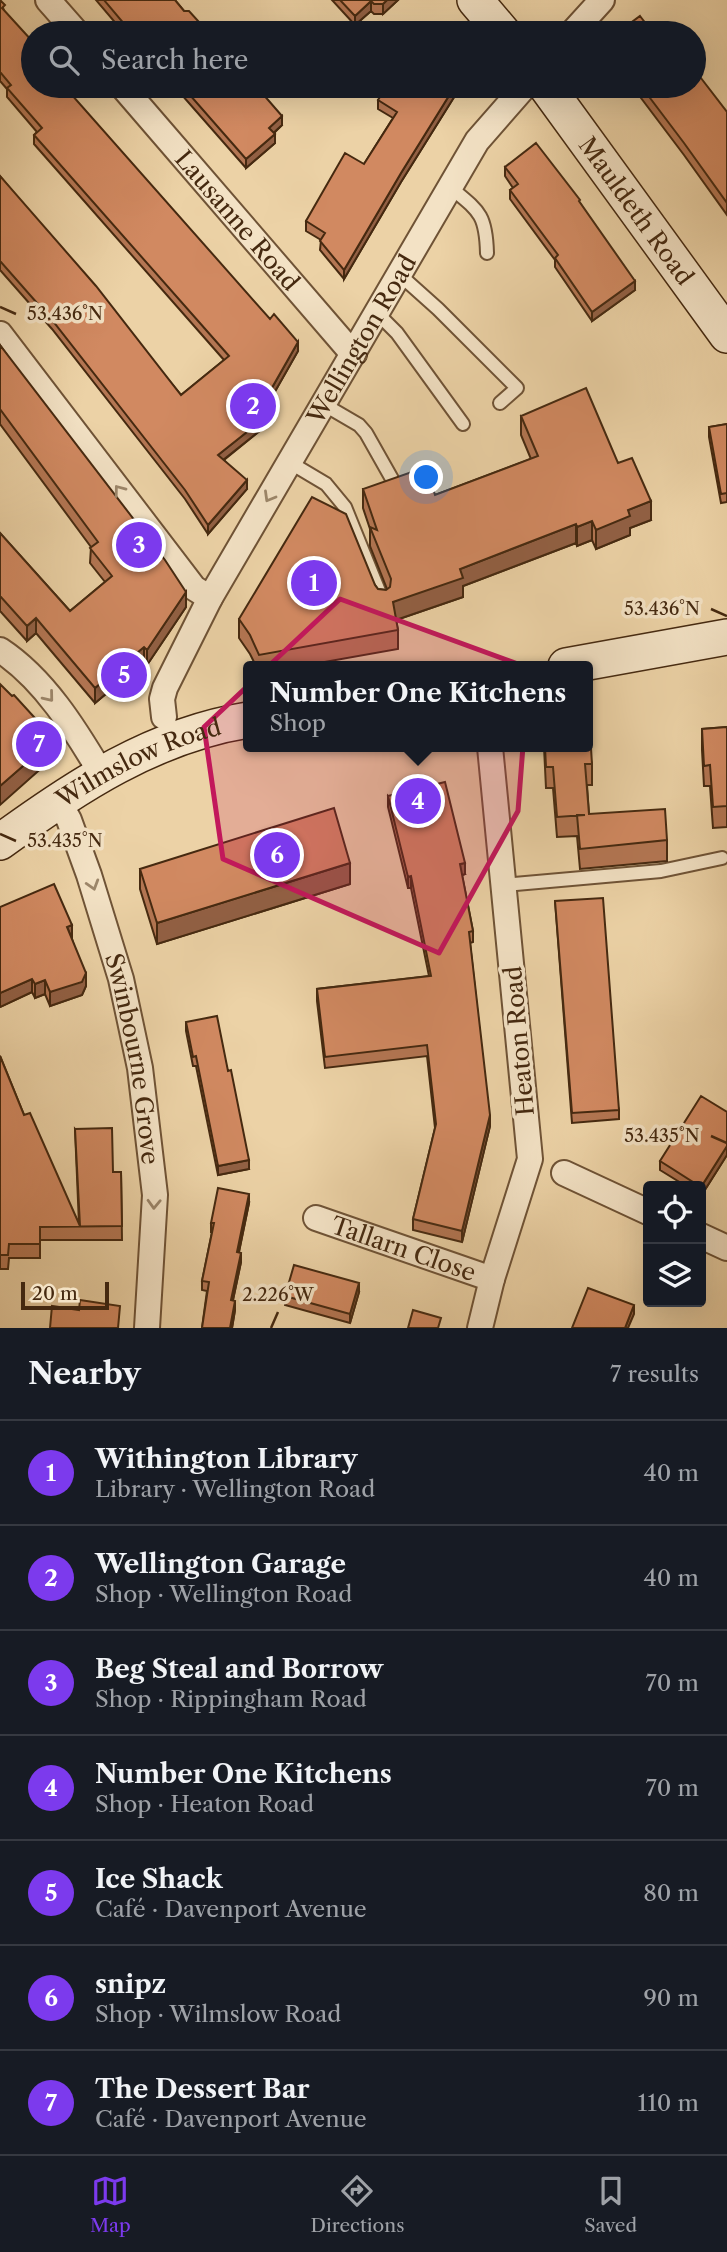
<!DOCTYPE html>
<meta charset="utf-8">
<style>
:root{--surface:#171b24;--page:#242831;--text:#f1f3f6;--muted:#9ea1a6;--line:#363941;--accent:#7c3aed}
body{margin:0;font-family:"Libre Caslon Text",serif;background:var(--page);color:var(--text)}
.controls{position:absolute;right:21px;bottom:21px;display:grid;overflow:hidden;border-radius:7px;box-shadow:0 7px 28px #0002}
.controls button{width:63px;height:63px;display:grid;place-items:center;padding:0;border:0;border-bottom:2px solid var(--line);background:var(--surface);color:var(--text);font:35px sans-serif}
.scale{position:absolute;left:21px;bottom:18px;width:88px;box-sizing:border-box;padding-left:7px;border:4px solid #452910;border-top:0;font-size:19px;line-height:24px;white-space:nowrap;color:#452910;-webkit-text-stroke:5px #f3e2c5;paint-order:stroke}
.you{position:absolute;left:427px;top:478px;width:24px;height:24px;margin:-18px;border:5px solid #fff;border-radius:50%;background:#1a73e8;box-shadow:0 0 0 10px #1a73e833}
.badge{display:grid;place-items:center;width:46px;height:46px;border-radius:50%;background:var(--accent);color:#fff;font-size:23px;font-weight:700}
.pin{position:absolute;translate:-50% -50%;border:4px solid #fff;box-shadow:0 2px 7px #0006}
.popup{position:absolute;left:243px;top:661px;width:350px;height:91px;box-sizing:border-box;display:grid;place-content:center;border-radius:7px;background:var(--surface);filter:drop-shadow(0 2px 5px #0005);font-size:23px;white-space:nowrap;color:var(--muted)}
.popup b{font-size:26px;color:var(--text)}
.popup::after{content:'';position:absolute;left:50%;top:100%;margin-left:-14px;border:14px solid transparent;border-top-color:var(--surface)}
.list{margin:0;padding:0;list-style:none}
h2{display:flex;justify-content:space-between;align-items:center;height:91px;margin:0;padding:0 28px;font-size:30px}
h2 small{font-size:23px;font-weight:400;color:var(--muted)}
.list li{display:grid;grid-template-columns:46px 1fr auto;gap:21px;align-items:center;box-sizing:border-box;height:105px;padding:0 28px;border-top:2px solid var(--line)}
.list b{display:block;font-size:26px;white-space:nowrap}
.list p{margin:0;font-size:23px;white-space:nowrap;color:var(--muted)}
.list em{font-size:23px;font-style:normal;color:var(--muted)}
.icon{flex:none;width:38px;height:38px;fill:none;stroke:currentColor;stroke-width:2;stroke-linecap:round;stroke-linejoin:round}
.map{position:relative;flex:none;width:727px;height:1328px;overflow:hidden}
.search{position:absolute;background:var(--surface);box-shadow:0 7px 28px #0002;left:21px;right:21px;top:21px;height:77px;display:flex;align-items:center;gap:18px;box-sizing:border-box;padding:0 24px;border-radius:38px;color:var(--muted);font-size:26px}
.sheet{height:826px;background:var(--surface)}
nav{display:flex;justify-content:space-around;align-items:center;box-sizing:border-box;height:98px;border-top:2px solid var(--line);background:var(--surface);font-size:19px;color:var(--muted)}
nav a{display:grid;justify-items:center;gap:4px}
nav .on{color:var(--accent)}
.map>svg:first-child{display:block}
</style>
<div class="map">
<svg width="727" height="1328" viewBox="0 0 727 1328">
<rect width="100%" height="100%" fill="#ecd2a6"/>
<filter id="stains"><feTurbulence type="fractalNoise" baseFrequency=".00286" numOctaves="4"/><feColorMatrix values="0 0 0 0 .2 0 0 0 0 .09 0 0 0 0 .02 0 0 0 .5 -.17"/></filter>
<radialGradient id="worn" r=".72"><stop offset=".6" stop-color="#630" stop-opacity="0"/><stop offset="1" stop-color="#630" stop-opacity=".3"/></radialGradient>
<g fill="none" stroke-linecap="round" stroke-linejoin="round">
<defs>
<path id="lane" d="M450,187C479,211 486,214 487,253
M400,275L438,309L517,388L500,403
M377,313L397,333L463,424
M323,404L359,425L366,433L392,479
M289,462L326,484L345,507L383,601
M504,885L661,871L722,858"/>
<g id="street">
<path d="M48,0L77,33"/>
<path d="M572,33L602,0"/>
<path id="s1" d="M122,86L353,354"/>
<path d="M0,334L194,588L210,598"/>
<path d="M0,650C44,679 75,729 101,773"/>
<path id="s2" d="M164,717L162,699L165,688L210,598L477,141L525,86"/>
<path id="s3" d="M58,800L69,820L89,875L121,979L140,1068L155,1195L147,1328"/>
<path d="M564,1173L648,1212"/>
<path id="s4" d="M316,1218L492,1279"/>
<path d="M701,1236L727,1248"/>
<path d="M480,1328L492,1279L530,1159L490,747"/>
</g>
<g id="secondary">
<path d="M475,0L503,33"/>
<path id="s5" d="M546,86L727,335"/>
<path d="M566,666L727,637"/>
<path id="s6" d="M0,842C75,787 154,735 248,720"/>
</g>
</defs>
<!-- lane casing -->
<use href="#lane" stroke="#6f5336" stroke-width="16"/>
<!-- street casing -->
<use href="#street" stroke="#6f5336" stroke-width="28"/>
<!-- secondary casing -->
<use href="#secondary" stroke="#452910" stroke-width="38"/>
<!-- lane -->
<use href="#lane" stroke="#f3e2c5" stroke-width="12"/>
<!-- street -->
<use href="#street" stroke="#f3e2c5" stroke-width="24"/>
<!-- secondary -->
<use href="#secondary" stroke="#f3e2c5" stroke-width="35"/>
</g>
<!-- wall -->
<path fill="#b47653" stroke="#452910" stroke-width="2" d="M0,0L33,86L298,351L260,418L262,429L224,460L247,489L208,534L185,499L52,329L0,270V176L181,395L224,360L34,144V135L37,132L7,97V89L0,81Z
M96,0H175L184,11L209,33H124Z
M332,0H398L383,14H374L371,11L355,25Z
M174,86H256L282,125L274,133L275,143L246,168Z
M461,86L401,182L344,279L320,250L321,240L306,231V221L364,164L393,118L378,109V100Z
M632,86H694L727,112V215L684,155Z
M505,167L580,203L635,290L592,321L555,267V260L510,199V190L513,188L505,176Z
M0,345L186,607L147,665L144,662L95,703L36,633L27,641L0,611V533L70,611L105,582L90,563L91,547L0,424Z
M521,416L618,463L651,520L630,528V535L596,549L592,540L577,546L576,543L463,586V597L396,620L398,630V649L302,666H256L250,654L239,638V619L375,585L378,589L386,590L387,589L370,546V529L363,508V489L435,495L531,459L521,435Z
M727,424V502L721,503L709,437V427Z
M727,727V827L713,828L710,786H704L702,750V729Z
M544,747H588L592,764V785H587L589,814L667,840V861L580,869L577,836L557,837L553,788H546Z
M388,796L465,874L462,875L473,931V942L470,943L490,1126L462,1242L413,1230V1219L435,1128L427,1056L325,1068L317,1001V989L429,976L411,888H408L388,807Z
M140,869L350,884L157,944L140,889Z
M555,901L619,1110V1119L572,1123Z
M72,939L86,986L82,995L50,1006L45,994L35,998L32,992L0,1007Z
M186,1022L249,1169L218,1175L196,1066H193L186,1031Z
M0,1056L24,1115L79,1224L75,1129L113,1172H121L122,1240H40V1258H9L8,1269H0Z
M727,1112V1155L701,1196V1186H686L660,1170V1161Z
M249,1203L239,1252L241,1262L233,1300L235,1310L232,1328H202L207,1291L202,1290V1281L212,1232H211V1223Z
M359,1292L350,1323L285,1305V1296Z"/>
<!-- shaded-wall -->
<path fill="#926044" stroke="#452910" stroke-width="2" d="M387,0H398L383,14V4Z
M371,1V11L355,25V16Z
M455,86H461L401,182L344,279V270L401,173Z
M282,116V125L269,137V128Z
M275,134V143L246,168V159Z
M635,281V290L592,321V312Z
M298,342V351L257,423V414Z
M262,420V429L218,464V455Z
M247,480V489L208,534V525Z
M651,501V520L630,528V535L596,549V530L628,510Z
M592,521V540L577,546V527Z
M576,524V543L463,586V597L393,621V602L460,569Z
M186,592V607L147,665V650Z
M36,618V633L27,641V626Z
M144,647V662L95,703V688Z
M54,739V757L0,805V786Z
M350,863V884L157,944V923Z
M465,863V874L460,876V864Z
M411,876V888H408V877Z
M72,925V939L67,927Z
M86,973V986L82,995L50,1006V992Z
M32,979V992L0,1007V993Z
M45,980V994L35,998V984Z
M490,1115V1126L462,1242V1231Z
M727,1146V1155L701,1196V1187Z
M249,1160V1169L218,1175V1166Z
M249,1194V1203L237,1261V1252Z
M241,1253V1262L231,1309V1300Z
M359,1283V1292L350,1323V1314Z
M235,1301V1310L232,1328H230Z
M634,1305V1314L628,1328H625Z"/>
<!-- building -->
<path fill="#d18961" stroke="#452910" stroke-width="2" d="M0,0L5,5L2,8L33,42V86H64L270,319L274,314L298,342L257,414L262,420L218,455L247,480L208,525L185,490L52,320L0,261V176L96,286L181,395L229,356L34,135L42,128L7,88L11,85L0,72Z
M104,0H175L184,11H189L209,33H135L126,23L125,25Z
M340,0H387L383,4H374L371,1L355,16Z
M640,16L653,33H617Z
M694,69L727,112V203L684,143L641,86H694Z
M182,86H256L282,116L269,128L275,134L246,159Z
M387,86H455L401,173L344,270L320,241L325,233L306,221L345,153L364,164L397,112L378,100Z
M536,143L580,200L579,201L635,281L592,312L555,258L558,255L510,190L518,184L505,167Z
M0,345L165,560L186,592L147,650L144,647L95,688L36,618L27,626L0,596V533L70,611L112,576L90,548L98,542L0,409Z
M586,388L618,463L632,458L651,501L628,510L630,516L596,530L592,521L577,527L576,524L460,569L463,578L393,602L398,630L259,655L250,635L239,619L312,497L346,514L375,585L378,589L386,590L390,587L391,579L370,527L377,530L363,489L426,467L435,495L538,456L521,416Z
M727,424V493L721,494L709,427Z
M0,684L12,696L14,695L54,739L0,786Z
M727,727V806L713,807L710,765L704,766L702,729Z
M590,732L592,764H585L589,814L665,809L667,840L580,849L577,815H585L557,817L553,767H546L545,747H588V733Z
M445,782L465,863L460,864L473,931L469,932L490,1115L462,1231L413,1219L436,1124L427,1045L325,1057L317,989L431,976L411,876L408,877L388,796Z
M334,808L350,863L157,923L140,869Z
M54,884L72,925L67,927L86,973L82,982L50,992L45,980L35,984L32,979L0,993V907Z
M603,898L619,1110L572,1113L555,901Z
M217,1016L228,1071L231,1070L249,1160L218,1166L196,1056L193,1057L186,1022Z
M0,1056L24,1115L30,1113L80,1226L75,1129L112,1128L113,1172H121L122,1226L40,1227V1244H9L8,1255H0Z
M701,1096L727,1112V1146L701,1187L660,1161Z
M218,1188L249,1194L237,1252L241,1253L231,1300L235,1301L230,1328H202L209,1282L202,1281L214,1223H211Z
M294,1265L359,1283L350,1314L285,1296Z
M588,1288L634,1305L625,1328H626H572Z
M80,1300L120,1306L118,1328H50L52,1306L79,1310Z
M413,1310L441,1318L438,1328H408Z"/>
<!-- one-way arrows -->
<defs><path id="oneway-chevron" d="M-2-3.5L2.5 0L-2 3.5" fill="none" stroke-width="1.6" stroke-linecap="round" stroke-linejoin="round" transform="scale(1.75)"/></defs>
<g stroke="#9c866a">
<use href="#oneway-chevron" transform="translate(119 490) rotate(-127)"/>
<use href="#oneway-chevron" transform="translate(269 497) rotate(120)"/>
<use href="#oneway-chevron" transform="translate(49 697) rotate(51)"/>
<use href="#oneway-chevron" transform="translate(93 885) rotate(73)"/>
<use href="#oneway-chevron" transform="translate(154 1204) rotate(92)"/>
</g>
<!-- marked area -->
<path fill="#c2185b" fill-opacity="0.2" stroke="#c2185b" stroke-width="5" stroke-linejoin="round" d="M340,599L529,668L518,811L439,953L223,859L204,727Z"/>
<!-- ticks -->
<path fill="none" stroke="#452910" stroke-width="2.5" d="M0,307L16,314M711,609L727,616M0,834L16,841M711,1136L727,1143M271,1328L278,1312"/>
<g text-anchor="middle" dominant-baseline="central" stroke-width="7" stroke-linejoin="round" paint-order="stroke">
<!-- street labels -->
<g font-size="24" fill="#452910" stroke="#f3e2c5">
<text stroke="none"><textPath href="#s5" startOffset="154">Mauldeth Road</textPath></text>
<text stroke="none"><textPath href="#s1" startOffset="177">Lausanne Road</textPath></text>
<text stroke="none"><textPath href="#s2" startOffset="430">Wellington Road</textPath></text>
<text stroke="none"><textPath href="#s6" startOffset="161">Wilmslow Road</textPath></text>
<text transform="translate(519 1041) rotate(-95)">Heaton Road</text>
<text stroke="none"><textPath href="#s3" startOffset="271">Swinbourne Grove</textPath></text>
<text stroke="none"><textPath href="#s4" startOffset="93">Tallarn Close</textPath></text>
</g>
</g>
<g font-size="18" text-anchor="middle" fill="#452910" stroke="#f3e2c5" stroke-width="7" stroke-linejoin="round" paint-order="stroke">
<text x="65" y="320">53.436°N</text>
<text x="662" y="615">53.436°N</text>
<text x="65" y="847">53.435°N</text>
<text x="662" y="1142">53.435°N</text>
<text x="278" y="1301">2.226°W</text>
</g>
<rect width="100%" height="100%" filter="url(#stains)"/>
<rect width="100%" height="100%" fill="url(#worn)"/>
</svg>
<div class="controls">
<button><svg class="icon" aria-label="locate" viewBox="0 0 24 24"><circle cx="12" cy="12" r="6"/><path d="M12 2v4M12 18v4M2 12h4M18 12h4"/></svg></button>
<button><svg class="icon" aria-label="layers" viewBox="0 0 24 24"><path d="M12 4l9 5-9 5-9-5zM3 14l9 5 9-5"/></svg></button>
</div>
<div class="scale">20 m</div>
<div class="you"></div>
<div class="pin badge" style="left:314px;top:583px">1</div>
<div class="pin badge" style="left:253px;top:406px">2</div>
<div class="pin badge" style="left:139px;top:545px">3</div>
<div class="pin badge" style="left:418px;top:801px">4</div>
<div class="popup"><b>Number One Kitchens</b>Shop</div>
<div class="pin badge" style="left:124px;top:675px">5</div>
<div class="pin badge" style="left:277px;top:855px">6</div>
<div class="pin badge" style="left:39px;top:744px">7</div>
<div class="search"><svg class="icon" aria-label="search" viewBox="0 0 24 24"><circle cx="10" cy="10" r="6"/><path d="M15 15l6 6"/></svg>Search here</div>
</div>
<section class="sheet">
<h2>Nearby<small>7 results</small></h2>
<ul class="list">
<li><span class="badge">1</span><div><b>Withington Library</b><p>Library · Wellington Road</p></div><em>40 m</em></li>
<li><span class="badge">2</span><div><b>Wellington Garage</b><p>Shop · Wellington Road</p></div><em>40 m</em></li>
<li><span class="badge">3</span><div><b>Beg Steal and Borrow</b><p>Shop · Rippingham Road</p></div><em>70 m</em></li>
<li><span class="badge">4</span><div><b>Number One Kitchens</b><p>Shop · Heaton Road</p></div><em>70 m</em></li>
<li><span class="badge">5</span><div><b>Ice Shack</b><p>Café · Davenport Avenue</p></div><em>80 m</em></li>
<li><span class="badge">6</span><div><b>snipz</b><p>Shop · Wilmslow Road</p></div><em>90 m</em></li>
<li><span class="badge">7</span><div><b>The Dessert Bar</b><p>Café · Davenport Avenue</p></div><em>110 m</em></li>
</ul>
</section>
<nav>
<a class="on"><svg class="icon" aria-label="map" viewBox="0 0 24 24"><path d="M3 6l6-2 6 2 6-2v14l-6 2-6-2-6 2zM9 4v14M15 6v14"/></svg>Map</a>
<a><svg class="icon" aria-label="directions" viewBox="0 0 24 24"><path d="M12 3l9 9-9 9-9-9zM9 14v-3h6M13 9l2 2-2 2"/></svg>Directions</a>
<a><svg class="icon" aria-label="saved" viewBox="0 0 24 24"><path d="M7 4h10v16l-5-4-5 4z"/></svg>Saved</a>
</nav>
